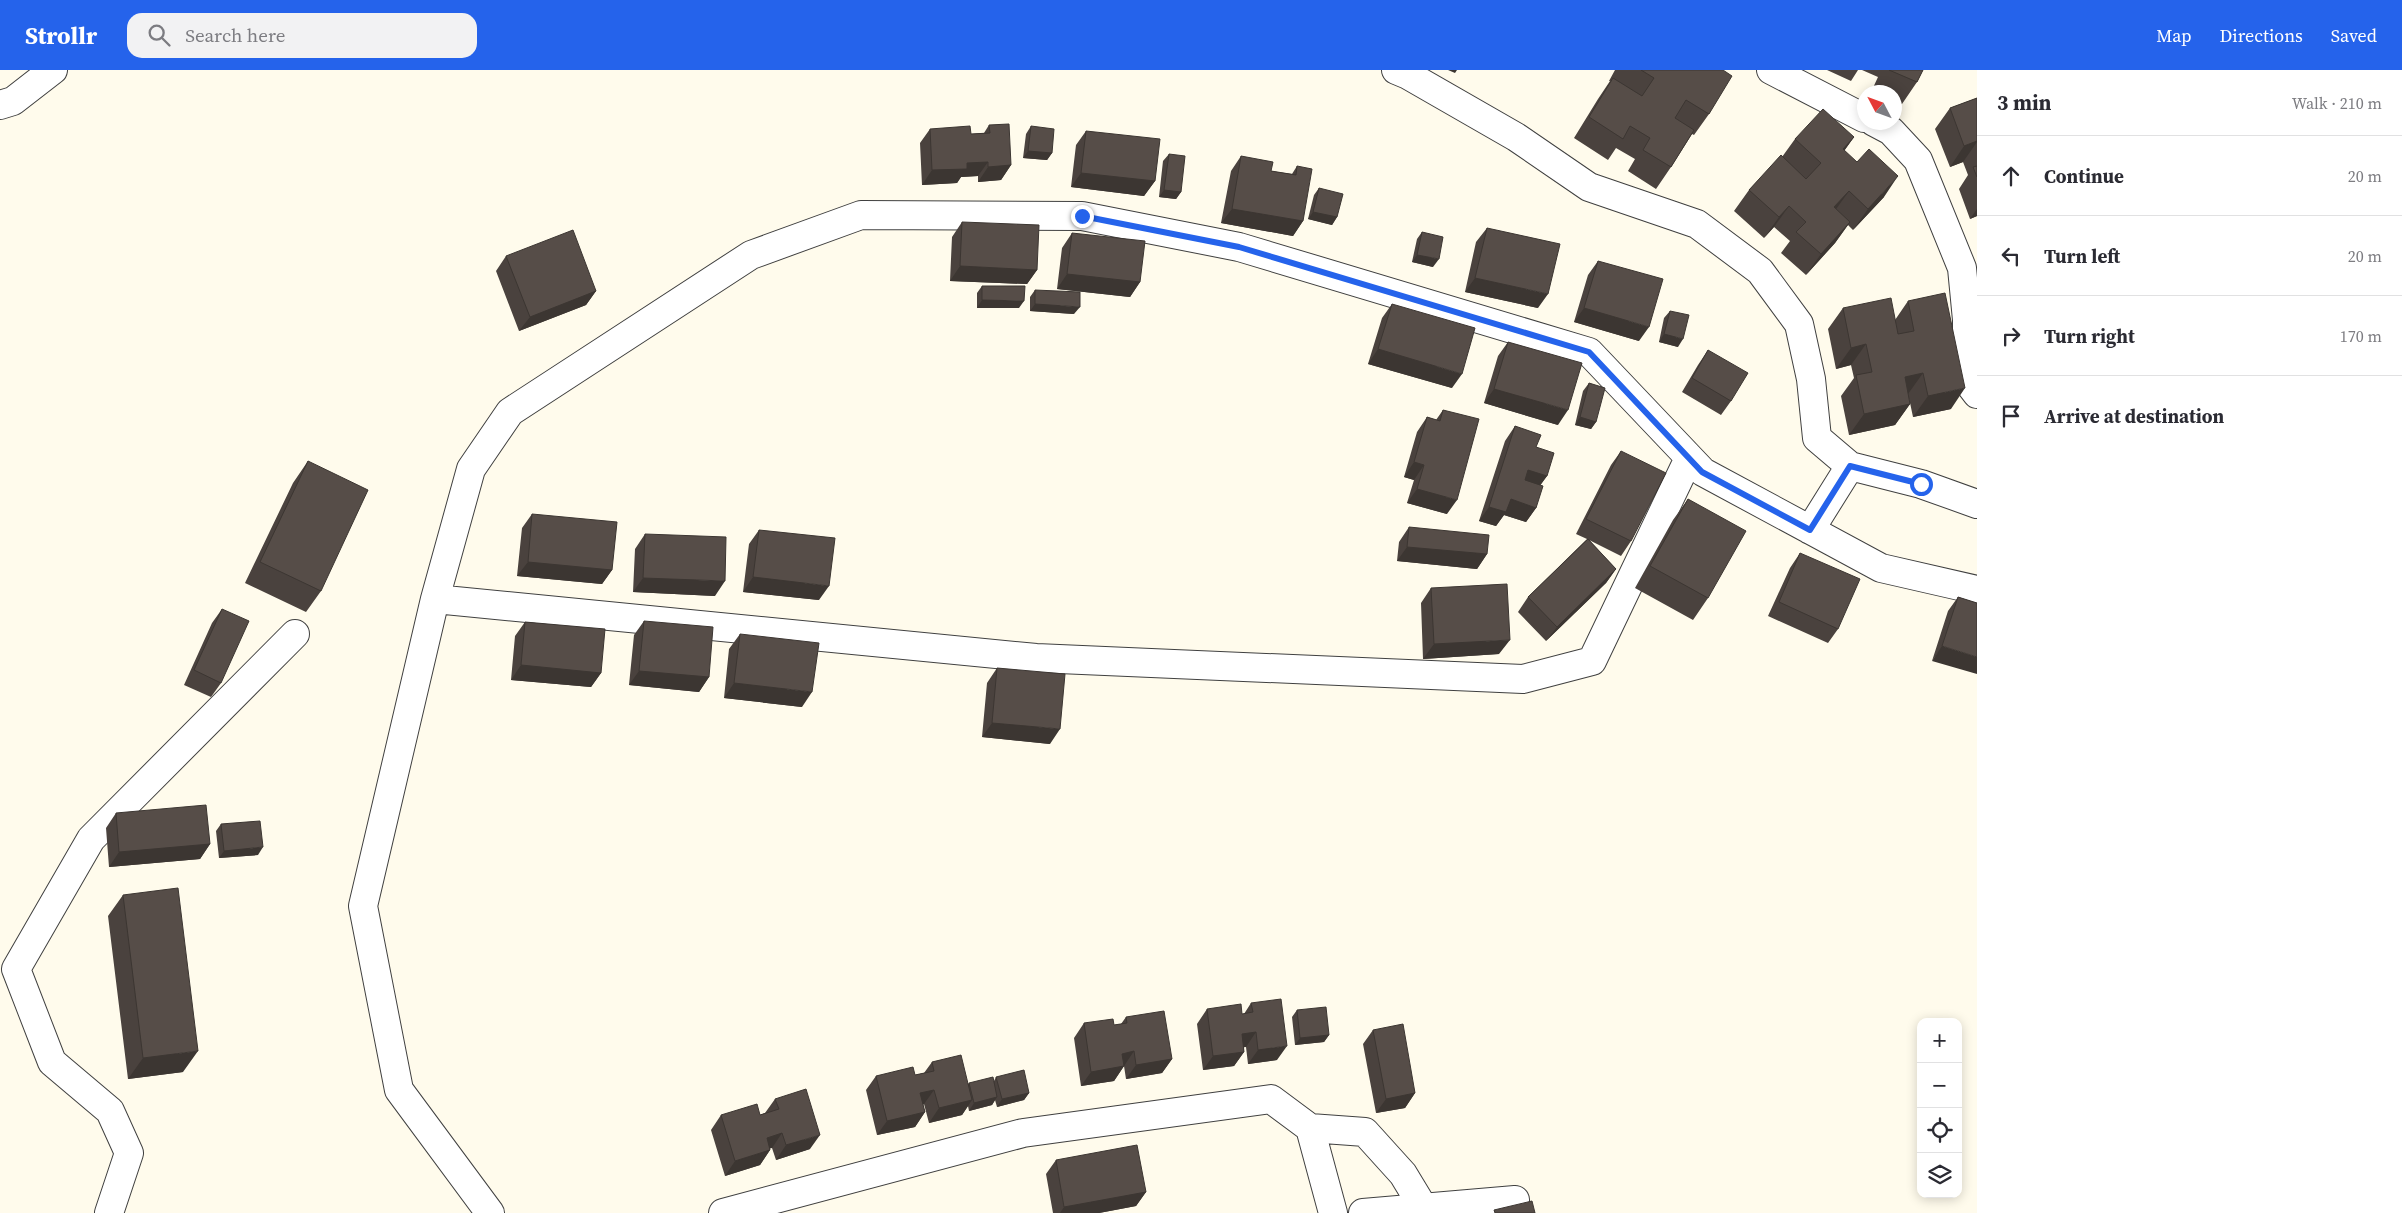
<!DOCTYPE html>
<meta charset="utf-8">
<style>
:root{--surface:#fff;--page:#f2f2f3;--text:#2b2b33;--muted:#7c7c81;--line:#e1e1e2;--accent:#2563eb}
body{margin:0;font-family:"Source Serif 4",serif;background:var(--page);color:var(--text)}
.controls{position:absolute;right:15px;bottom:15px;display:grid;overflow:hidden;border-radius:10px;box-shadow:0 2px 12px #0003}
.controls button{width:45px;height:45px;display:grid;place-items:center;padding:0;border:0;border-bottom:1px solid var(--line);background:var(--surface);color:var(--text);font:25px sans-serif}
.compass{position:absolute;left:1857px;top:15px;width:45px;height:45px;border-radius:50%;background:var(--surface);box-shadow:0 2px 12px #0003;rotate:311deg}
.stop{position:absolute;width:15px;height:15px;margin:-11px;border:4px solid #2563eb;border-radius:50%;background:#fff}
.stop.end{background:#2563eb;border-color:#fff;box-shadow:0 1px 5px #0008}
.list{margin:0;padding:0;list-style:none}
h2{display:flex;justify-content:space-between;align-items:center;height:65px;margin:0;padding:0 20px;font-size:21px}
h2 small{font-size:16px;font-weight:400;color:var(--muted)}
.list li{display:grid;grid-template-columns:32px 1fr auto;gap:15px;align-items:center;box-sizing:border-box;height:80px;padding:0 20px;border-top:1px solid var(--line)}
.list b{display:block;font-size:19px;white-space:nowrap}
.list em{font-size:16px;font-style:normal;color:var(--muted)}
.icon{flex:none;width:28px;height:28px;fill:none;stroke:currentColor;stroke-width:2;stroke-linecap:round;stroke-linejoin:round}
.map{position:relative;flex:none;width:1977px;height:1143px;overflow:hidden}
header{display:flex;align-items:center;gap:30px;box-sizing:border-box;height:70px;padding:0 25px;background:var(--accent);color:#fff}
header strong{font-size:24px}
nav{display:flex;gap:28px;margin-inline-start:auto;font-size:18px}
.search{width:350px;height:45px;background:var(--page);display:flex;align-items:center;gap:12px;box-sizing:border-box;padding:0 18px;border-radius:15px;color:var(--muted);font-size:19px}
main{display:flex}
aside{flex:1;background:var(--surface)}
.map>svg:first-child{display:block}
</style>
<header>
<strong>Strollr</strong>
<div class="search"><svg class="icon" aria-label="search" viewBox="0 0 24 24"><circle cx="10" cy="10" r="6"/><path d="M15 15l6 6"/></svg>Search here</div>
<nav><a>Map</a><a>Directions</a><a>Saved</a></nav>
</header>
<main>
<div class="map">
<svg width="1977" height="1143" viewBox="0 0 1977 1143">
<rect width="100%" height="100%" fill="#fffbec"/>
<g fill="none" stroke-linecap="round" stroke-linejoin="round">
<defs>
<path id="street" d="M1396,0L1408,5L1516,67L1589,117L1697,154L1760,201L1799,254L1811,309L1817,368L1850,396L1921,414L1977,434
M1771,0L1864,48
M0,35L13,31L53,0
M1874,52L1891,61L1918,90L1962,198L1967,250V311L1977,324
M1810,460L1850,396
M435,529L1036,588L1523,609L1592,591L1689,388
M1310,1058L1365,1062L1403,1104L1423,1137
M109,1143L129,1083L110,1041L52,992L16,899L91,769L295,564
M490,1143L399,1020L363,836L435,529L471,399L510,342L751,185L861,145L1082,146L1239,177L1589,282L1703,402L1881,498L1977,520
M723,1143L1023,1063L1271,1029L1310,1058L1333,1143
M1363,1143L1515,1130"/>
</defs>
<!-- street casing -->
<use href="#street" stroke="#404040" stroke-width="30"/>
<!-- street -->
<use href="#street" stroke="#fff" stroke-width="28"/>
</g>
<!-- wall -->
<path fill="#4a423e" d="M1615,0H1723L1709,44L1694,65L1692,64L1671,97L1656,119L1628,101L1635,89L1616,78L1608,90L1574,68L1598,29L1610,11H1609Z
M1827,0H1858L1851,11Z
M1862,0H1923L1917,12L1902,34L1894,30V22H1878L1872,20L1878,7Z
M1977,28V146L1970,149L1959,119L1968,105L1963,92L1950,97L1935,59L1950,38Z
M989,55L1011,95L1001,110L978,112V106L961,107L957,113L922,115L920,73L930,59L971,64L984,63Z
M1031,56L1052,83L1047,90L1023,88L1026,64Z
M1086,61L1155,111L1144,126L1071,117L1076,75Z
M1854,67L1844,81L1884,127L1853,160L1848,155L1835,173L1806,205L1781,183L1790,171L1774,157L1764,168L1734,141L1749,120L1782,87L1795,69Z
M1169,84L1181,122L1176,129L1159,127L1163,91Z
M1241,86L1271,101L1292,104L1297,96L1303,151L1293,166L1221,153L1231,101Z
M1319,118L1337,147L1332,155L1308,149L1314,125Z
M962,152L1037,200L1027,214L950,211L952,167Z
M1487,158L1538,238L1465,222L1476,172Z
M1422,162L1433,197L1412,192L1417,169Z
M1072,163L1140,212L1130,227L1057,219L1062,178Z
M506,186L596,221L586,235L519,261L496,201Z
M1598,191L1639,271L1574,252L1588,205Z
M982,216L1019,238H977V223Z
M1035,220L1074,244L1030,241V227Z
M1908,231L1951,339L1913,347L1909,328L1910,334L1895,355L1849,365L1841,326L1854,308L1851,295L1836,299L1828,259L1843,238L1895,250Z
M1392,234L1452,318L1368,294L1382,248Z
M1670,241L1678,277L1659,272L1664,248Z
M1508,272L1558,355L1484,333L1498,286Z
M1708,280L1731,331L1721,345L1682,322L1698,295Z
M1589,313L1596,352L1591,359L1575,355L1583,321Z
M1443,340L1447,444L1407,433L1414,410L1404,407L1417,362L1427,347L1436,350Z
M1515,356L1536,377L1547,406L1540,415L1536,438L1526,452L1504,445L1496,456L1479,451L1505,371Z
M1621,381L1631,471L1621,486L1589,470L1616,499L1606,513L1546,571L1518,542L1528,527L1587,469L1576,464L1611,395Z
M308,391L321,521L306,542L245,513L293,413Z
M1688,429L1708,528L1693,550L1635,518L1673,450Z
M532,444L612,500L602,514L517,506L522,458Z
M1409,457L1487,484L1477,499L1397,491L1399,472Z
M759,460L819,530L743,522L749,474Z
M645,464L715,526L633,522L635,479Z
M1800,483L1838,559L1828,573L1768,546L1790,498Z
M1431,518L1499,584L1423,589L1421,533Z
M1958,527L1977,533L1932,591L1948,541Z
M222,539L221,613L211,627L184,615L212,553Z
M644,551L709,607L699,622L629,615L634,565Z
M525,552L601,603L591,617L511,610L515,566Z
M740,564L802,637L724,628L729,579Z
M997,598L1050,674L982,667L987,613Z
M116,743L210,774L200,789L109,797L106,758Z
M221,754L258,785L219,788L216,761Z
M123,825L183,1002L128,1009L108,846Z
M1251,933L1277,990L1248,994L1246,977H1244V982L1234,996L1203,1000L1197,954L1207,939L1242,944H1244Z
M1297,940L1329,965L1324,972L1295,975L1292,947Z
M1126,947L1172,989L1162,1003L1126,1009L1124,996L1114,1011L1081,1016L1074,968L1084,953L1114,955L1121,954Z
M1373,960L1415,1023L1405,1038L1376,1043L1363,974Z
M932,992L968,1014L969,1013L994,1011L996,1007L1029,1023L1024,1030L997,1037L995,1030L992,1035L969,1041L968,1036L962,1045L929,1053L924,1034L923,1035L925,1042L915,1057L877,1065L866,1020L876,1006L915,1005L924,1003Z
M775,1029L810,1079L776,1090L772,1078H770V1080L760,1095L725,1106L711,1060L721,1045H760L765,1043Z
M1056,1090L1146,1122L1136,1136L1099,1143H1053L1046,1104Z"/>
<!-- shaded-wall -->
<path fill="#3c3632" d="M1448,0H1457L1455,3Z
M1854,67L1839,88L1843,79Z
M1977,71V72L1963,92L1950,97L1964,76Z
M1028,81L1052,83L1047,90L1023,88Z
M988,92L978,106L961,107L957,113L922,115L932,100L967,93Z
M1011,95L1001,110L978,112L988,97Z
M1081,103L1155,111L1144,126L1071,117Z
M1898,106L1884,127L1853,160L1868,139Z
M1164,120L1181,122L1176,129L1159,127Z
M1849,121L1834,142V137Z
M1789,136L1774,157L1764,168L1779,147Z
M1232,139L1303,151L1293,166L1221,153Z
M1977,139V146L1970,149Z
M1313,142L1337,147L1332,155L1308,149Z
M1850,152L1835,173L1806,205L1821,184Z
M1417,185L1439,189L1433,197L1412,192Z
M960,196L1037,200L1027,214L950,211Z
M1067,204L1140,212L1130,227L1057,219Z
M1475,208L1548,224L1538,238L1465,222Z
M596,221L586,235L519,261L530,247Z
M982,230L1024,231L1019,238H977Z
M1035,234L1080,237L1074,244L1030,241Z
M1584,238L1649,257L1639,271L1574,252Z
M1664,264L1683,269L1678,277L1659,272Z
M1866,274L1851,295L1836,299L1851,278Z
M1378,279L1462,304L1452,318L1368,294Z
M1923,303L1908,324L1905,307Z
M1965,318L1951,339L1913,347L1928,326Z
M1494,319L1568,340L1558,355L1484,333Z
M1910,334L1895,355L1849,365L1864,344Z
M1580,347L1596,352L1591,359L1575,355Z
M1414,392L1424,395L1414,410L1404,407Z
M1528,400L1547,406L1537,420L1518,414Z
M1417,419L1457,430L1447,444L1407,433Z
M1511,429L1536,438L1526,452L1504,445L1496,456L1479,451L1489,437Z
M1407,477L1487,484L1477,499L1397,491Z
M528,492L612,500L602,514L517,506Z
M1616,499L1606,513L1546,571L1557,557Z
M753,507L829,516L819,530L743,522Z
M643,508L725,511L715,526L633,522Z
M1510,570L1499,584L1423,589L1434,574Z
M1942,576L1977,587V604L1932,591Z
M521,595L601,603L591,617L511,610Z
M639,601L709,607L699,622L629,615Z
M734,613L812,622L802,637L724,628Z
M992,653L1060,659L1050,674L982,667Z
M210,774L200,789L109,797L119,782Z
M263,777L258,785L219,788L224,781Z
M1256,962L1246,977L1232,979L1242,964Z
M1329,965L1324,972L1295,975L1300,968Z
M1287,976L1277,990L1248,994L1258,980Z
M198,981L183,1002L128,1009L143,988Z
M1134,981L1114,1011L1081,1016L1091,1002L1122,984Z
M1244,982L1234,996L1203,1000L1213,986Z
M1172,989L1162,1003L1126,1009L1136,995Z
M934,1020L924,1034L910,1037L920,1023Z
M1029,1023L1024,1030L997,1037L1002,1029Z
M1415,1023L1405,1038L1376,1043L1386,1029Z
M997,1027L992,1035L969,1041L974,1033Z
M972,1030L962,1045L929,1053L939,1038Z
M925,1042L915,1057L877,1065L887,1051Z
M782,1063L772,1078L757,1082L767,1068Z
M820,1065L810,1079L776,1090L786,1075Z
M770,1080L760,1095L725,1106L735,1091Z
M1146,1122L1136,1136L1099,1143H1060L1064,1137Z"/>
<!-- building -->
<path fill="#564d48" stroke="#3c3632" d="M1641,0H1723L1732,6L1709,44L1686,30L1675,48L1694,60L1671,97L1643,80L1650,68L1630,56L1623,69L1589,47L1613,8L1642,26L1654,8Z
M1889,0H1923L1917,12Z
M1977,28V71L1964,76L1950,38Z
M1823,39L1854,67L1843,79L1857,92L1869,79L1898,106L1868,139L1849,121L1834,137L1850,152L1821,184L1796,162L1806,152L1789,136L1779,147L1749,120L1781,85L1806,109L1821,93L1795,69Z
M1009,54L1011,95L988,97V92L967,93V99L932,100L930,59L970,56L971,64L990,63L989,55Z
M1031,56L1054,59L1052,83L1028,81Z
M1086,61L1160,69L1155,111L1081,103Z
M1169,84L1185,86L1181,122L1164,120Z
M1241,86L1273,92L1271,101L1296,105L1297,96L1312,99L1303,151L1232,139Z
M1977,96V107L1973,97Z
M1319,118L1343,124L1337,147L1313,142Z
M962,152L1039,155L1037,200L960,196Z
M1487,158L1560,174L1548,224L1475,208Z
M573,160L596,221L530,247L506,186Z
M1422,162L1443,167L1439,189L1417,185Z
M1072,163L1145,171L1140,212L1067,204Z
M1598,191L1663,209L1649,257L1584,238Z
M982,216H1025L1024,231L982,230Z
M1035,220L1080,222V237L1035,234Z
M1945,223L1965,318L1928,326L1923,303L1905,307L1910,334L1864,344L1856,305L1872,302L1866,274L1851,278L1843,238L1891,228L1898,264L1914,261L1908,231Z
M1392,234L1475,258L1462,304L1378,279Z
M1670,241L1689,245L1683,269L1664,264Z
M1508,272L1582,293L1568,340L1494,319Z
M1708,280L1748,303L1731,331L1692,308Z
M1589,313L1605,318L1596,352L1580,347Z
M1443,340L1479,349L1457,430L1417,419L1424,395L1414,392L1427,347L1440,351Z
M1515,356L1541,365L1536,377L1554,383L1547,406L1528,400L1525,410L1543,416L1536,438L1511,429L1506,442L1489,437Z
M1621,381L1666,403L1631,471L1586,449Z
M308,391L368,420L321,521L260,492Z
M1688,429L1746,461L1708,528L1650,496Z
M532,444L617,452L612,500L528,492Z
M1409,457L1489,465L1487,484L1407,477Z
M759,460L835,468L829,516L753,507Z
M645,464L726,467L725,511L643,508Z
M1588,469L1616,499L1557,557L1528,527Z
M1800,483L1860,509L1838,559L1779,532Z
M1507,514L1510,570L1434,574L1431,518Z
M1958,527L1977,533V587L1942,576Z
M222,539L249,551L221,613L194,600Z
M644,551L713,557L709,607L639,601Z
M525,552L605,559L601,603L521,595Z
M740,564L819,573L812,622L734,613Z
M997,598L1065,604L1060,659L992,653Z
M206,735L210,774L119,782L116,743Z
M260,751L263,777L224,781L221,754Z
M178,818L198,981L143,988L123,825Z
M1281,929L1287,976L1258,980L1256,962L1242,964L1244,982L1213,986L1207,939L1241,934L1242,944L1253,942L1251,933Z
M1326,937L1329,965L1300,968L1297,940Z
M1164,941L1172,989L1136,995L1134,981L1122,984L1124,996L1091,1002L1084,953L1113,949L1114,955L1127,953L1126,947Z
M1403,954L1415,1023L1386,1029L1373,960Z
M961,985L972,1030L939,1038L934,1020L920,1023L925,1042L887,1051L876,1006L913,997L915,1005L934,1001L932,992Z
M1024,1000L1029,1023L1002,1029L996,1007Z
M993,1007L997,1027L974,1033L969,1013Z
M806,1019L820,1065L786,1075L782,1063L767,1068L770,1080L735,1091L721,1045L757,1034L760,1045L779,1039L775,1029Z
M1137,1075L1146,1122L1064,1137L1056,1090Z
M1532,1131L1535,1143H1495L1494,1140Z"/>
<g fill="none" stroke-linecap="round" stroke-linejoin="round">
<!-- route -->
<path stroke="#2563eb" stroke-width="6" d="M1082,146L1239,177L1589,282L1702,402L1810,460L1850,396L1921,414"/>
</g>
</svg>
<div class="controls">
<button>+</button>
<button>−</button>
<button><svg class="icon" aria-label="locate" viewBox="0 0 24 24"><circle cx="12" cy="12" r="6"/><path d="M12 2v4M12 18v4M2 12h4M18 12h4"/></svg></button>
<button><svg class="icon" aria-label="layers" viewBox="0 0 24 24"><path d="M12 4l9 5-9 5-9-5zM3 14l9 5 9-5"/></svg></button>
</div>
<svg class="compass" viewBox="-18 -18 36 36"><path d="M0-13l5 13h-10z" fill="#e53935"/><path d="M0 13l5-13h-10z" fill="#7c7c81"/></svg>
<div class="stop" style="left:1921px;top:414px"></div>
<div class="stop end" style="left:1082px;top:146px"></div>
</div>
<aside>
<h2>3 min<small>Walk · 210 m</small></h2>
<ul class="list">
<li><svg class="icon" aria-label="ahead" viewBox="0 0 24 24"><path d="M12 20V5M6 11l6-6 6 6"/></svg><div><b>Continue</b></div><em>20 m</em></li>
<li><svg class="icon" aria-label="left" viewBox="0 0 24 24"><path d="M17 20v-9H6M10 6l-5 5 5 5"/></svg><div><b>Turn left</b></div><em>20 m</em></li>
<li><svg class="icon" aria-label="right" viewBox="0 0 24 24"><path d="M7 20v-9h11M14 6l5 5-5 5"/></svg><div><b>Turn right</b></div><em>170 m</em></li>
<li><svg class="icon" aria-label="arrive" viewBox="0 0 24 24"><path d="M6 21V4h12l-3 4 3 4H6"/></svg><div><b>Arrive at destination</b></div></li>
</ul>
</aside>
</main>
